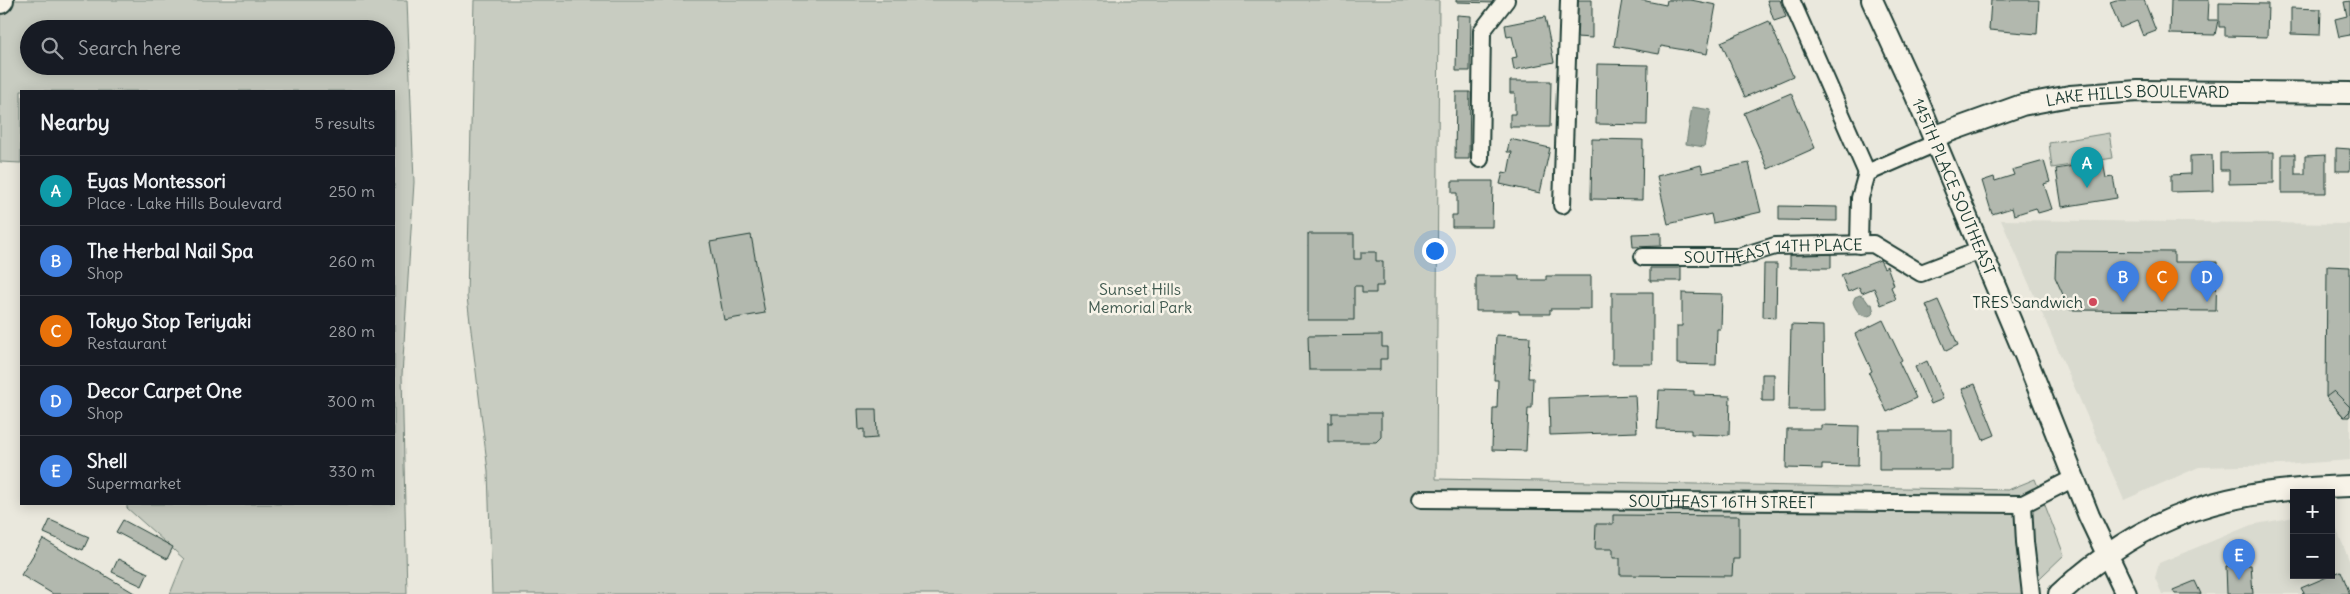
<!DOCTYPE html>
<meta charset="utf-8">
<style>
:root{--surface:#171b24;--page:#242831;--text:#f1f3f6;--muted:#9ea1a6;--line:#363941;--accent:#1a73e8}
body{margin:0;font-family:Delius,sans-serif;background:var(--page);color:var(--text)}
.controls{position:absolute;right:15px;bottom:15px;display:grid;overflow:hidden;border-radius:0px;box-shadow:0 2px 12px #0003}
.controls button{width:45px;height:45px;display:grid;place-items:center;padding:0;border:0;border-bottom:1px solid var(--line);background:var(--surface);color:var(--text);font:25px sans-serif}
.you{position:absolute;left:1434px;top:250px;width:18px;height:18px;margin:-12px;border:4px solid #fff;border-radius:50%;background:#1a73e8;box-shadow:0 0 0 8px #1a73e833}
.badge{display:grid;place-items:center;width:32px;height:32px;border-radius:50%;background:var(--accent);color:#fff;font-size:16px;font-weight:700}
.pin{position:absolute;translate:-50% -41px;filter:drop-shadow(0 1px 2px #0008)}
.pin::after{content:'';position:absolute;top:26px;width:18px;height:15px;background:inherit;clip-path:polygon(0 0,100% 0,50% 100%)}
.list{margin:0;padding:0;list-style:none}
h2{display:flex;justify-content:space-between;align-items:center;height:65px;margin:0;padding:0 20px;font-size:21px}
h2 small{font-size:16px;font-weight:400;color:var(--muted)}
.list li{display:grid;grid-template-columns:32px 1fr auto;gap:15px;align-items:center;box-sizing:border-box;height:70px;padding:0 20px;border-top:1px solid var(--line)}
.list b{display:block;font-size:19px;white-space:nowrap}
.list p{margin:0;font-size:16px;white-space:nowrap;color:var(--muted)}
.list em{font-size:16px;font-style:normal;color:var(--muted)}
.icon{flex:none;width:28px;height:28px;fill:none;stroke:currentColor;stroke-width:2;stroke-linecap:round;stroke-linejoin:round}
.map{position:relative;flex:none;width:2350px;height:594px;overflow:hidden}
.search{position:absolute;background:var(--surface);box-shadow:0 2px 12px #0003;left:20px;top:20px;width:375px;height:55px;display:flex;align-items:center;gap:12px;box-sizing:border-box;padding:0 18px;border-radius:28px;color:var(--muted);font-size:19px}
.panel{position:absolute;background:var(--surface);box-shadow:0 2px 12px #0003;left:20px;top:90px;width:375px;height:415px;border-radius:0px}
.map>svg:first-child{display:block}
</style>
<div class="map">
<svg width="2350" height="594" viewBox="0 0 2350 594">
<rect width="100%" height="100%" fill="#eae8dd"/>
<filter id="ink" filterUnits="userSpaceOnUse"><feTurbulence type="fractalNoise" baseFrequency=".02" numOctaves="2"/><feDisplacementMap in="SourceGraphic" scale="10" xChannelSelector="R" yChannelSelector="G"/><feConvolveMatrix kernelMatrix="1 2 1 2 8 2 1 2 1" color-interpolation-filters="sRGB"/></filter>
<g filter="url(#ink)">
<!-- built -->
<path fill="#d9dacf" d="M2001,220L2350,224V460L2283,465L2199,467L2124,500Z
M2331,516L2350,562V594H2162L2155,578L2159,563L2251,525L2294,517V575H2331Z"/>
<!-- green -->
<path fill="#c8ccc1" stroke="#74847a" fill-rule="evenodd" d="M14,0H407L414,182L402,375L407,594H170L184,559L127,508V504H394V91H21V163L0,162V16ZM29,29H386V66H29Z
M474,0H1439L1436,479L2008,490L2035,479L2064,555L2023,594H492L488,471L467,297Z
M2109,133L2113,158L2052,168L2049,143Z"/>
<!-- water -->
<path fill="#9ca69c" stroke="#6a7c72" d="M1692,107L1711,110L1704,147L1686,144Z
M1860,295L1864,297L1869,304H1872L1874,313C1864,321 1856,312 1853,302L1855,297Z"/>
<!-- building -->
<path fill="#b2b8ae" stroke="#1f3d34" d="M1456,0H1496V3L1456,2Z
M1576,0H1592V38L1576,37Z
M1622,0H1641L1666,5L1667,0H1691L1716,5L1707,54L1661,46L1659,54L1614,46Z
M1767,0H1780L1786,17L1774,21Z
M1991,0H2039L2037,34L1989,30Z
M2116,0H2144L2156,31L2143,36L2137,21L2120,28L2110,2Z
M2171,0H2209L2208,20H2218L2215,35L2170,34Z
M2350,1V35L2339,37L2335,19L2347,16L2344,2Z
M2219,3L2268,4L2267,37L2225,36V27H2219Z
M2291,8L2321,9L2320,35L2291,34Z
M1457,15L1471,16L1470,71H1456Z
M1545,17L1554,62L1514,70L1512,58L1517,57L1512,36L1507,37L1505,25Z
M1769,21L1793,76L1745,97L1721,42Z
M1597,64L1648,65L1647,125L1596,124Z
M1510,81H1551L1550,127H1510V114H1515V93H1510Z
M1456,92H1470L1469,159H1455Z
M1791,93L1815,148L1768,169L1744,113Z
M1510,139L1550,148L1540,193L1500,184L1503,172L1508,173L1512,152H1507Z
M1592,139L1643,140L1642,200L1591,199Z
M2336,148L2350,149V171H2336Z
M2274,152V183L2229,184V170H2220V153Z
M2282,154H2295V174H2305V156L2326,155V193H2282Z
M2212,155L2213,191L2171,192V175L2190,174V156Z
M2044,161L2050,182L2044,184L2052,209L2038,213L2036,208L2014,215L2012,208L1992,214L1982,181L1994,177L1995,181L2014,175L2012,170Z
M2103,161L2106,178L2113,177L2117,198L2062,207L2056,169Z
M1749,163L1761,212L1713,223L1711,214L1668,224L1657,176L1701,165L1703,173Z
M1452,181H1493L1492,227H1452V215H1457V193H1452Z
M1779,206L1837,207V221L1779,220Z
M1661,233V246L1633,247L1632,234Z
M1308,234H1354V259H1361V252H1376V261H1383V286H1376V293H1362V286H1354V320H1308Z
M751,235L765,313L724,320L710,242Z
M2056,251L2174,252V262H2217L2216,311L2070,310L2055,277Z
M1831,254V268H1790V255Z
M1880,260L1884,268L1887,266L1894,285L1891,287L1896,299L1881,305L1874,288L1862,293L1859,287L1848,292L1841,275Z
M1764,264H1777L1776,318L1763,317Z
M2327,266L2350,267V417H2344L2326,397Z
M1650,268H1681V281H1650Z
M1476,276H1519V280H1546V276H1591V309H1550V314H1519V311H1476Z
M1612,292H1653V364H1612Z
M1682,293L1722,294L1721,329H1717L1716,365L1677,364V326H1682Z
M1938,300L1958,345L1946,351L1926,305Z
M1883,320L1902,360L1899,362L1916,398L1887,412L1869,373L1872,371L1855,334Z
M1791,325L1823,326L1824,410H1789Z
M1382,335V347H1387V359H1380V370H1309L1308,336Z
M1496,335L1530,337L1528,378H1533L1532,408H1528L1526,451L1492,450L1493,408H1497L1498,380H1494Z
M1927,361L1943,399L1931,404L1915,367Z
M1762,374H1774V401H1762Z
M1975,384L1995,435L1983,440L1962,389Z
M1659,390L1694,391V395L1730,396L1729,435L1691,434V430L1657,429Z
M2334,391L2350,407V411L2344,417L2326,397Z
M1635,395L1637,432L1550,435L1549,398Z
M858,409H876L877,438L864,439V429L859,430Z
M1332,413H1381V437L1376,442H1328V423H1332Z
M1821,425L1859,426L1858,466L1822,465V469L1786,468L1787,429H1821Z
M1879,430H1952V470H1879Z
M1613,515L1739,516V559H1733L1732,576L1620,575V558H1613V549H1595L1596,524H1613Z
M50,520L89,537L83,550L44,533Z
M123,520L173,547L167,559L116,532Z
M43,539L136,594H53L21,575Z
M118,559L148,573L142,586L112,572Z
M2251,565L2253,594H2227L2226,566Z
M2341,571L2350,594H2302L2304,593L2301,588Z
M2195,581L2201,594H2175L2173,590Z"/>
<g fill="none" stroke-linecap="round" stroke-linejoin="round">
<defs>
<g id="minor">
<path d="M1791,0L1867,173L1936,143"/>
<path d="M1480,159L1482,31L1506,0"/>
<path d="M1562,205L1569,0"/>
<path d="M1859,245L1860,198L1867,173"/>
<path id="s1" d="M1643,257H1739L1775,246L1873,244L1921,273L1981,250"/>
<path id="s2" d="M1421,499L2023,504"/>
<path d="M2031,594L2025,542L2023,504L2074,478"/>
</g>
<g id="tertiary">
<path id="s3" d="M1872,0L1916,96L2025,355L2089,516L2126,594"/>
<path id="s4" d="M1933,137L2022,105L2070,96L2138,91L2350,93"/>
<path d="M2059,594C2150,510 2229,490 2350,486"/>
</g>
<path id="secondary" d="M0,1L1,0"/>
</defs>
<!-- minor casing -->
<use href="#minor" stroke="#1f3d34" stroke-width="20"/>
<!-- tertiary casing -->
<use href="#tertiary" stroke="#1f3d34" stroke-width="24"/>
<!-- secondary casing -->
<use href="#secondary" stroke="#1f3d34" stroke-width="28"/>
<!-- minor -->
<use href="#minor" stroke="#f7f3e8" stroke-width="16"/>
<!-- tertiary -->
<use href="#tertiary" stroke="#f7f3e8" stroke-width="20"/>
<!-- secondary -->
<use href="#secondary" stroke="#f7f3e8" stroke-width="24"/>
</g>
</g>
<!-- markers -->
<circle fill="#d1495b" stroke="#f7f3e8" stroke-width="2" cx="2093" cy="302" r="5"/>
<g text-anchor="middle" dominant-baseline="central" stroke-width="5" stroke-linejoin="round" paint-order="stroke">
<!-- street labels -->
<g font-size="16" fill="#1f3d34" stroke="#f7f3e8">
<text stroke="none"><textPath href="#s4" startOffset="211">LAKE HILLS BOULEVARD</textPath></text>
<text stroke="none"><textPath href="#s3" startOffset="204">145TH PLACE SOUTHEAST</textPath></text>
<text stroke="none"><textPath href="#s1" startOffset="131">SOUTHEAST 14TH PLACE</textPath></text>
<text stroke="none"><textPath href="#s2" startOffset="301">SOUTHEAST 16TH STREET</textPath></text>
</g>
<!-- park labels -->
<g font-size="16" fill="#415a50" stroke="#f7f3e8">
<text x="1140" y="289">Sunset Hills<tspan x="1140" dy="18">Memorial Park</tspan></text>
</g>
<!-- poi labels -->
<g font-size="16" fill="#1f3d34" stroke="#f7f3e8" text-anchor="end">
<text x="2083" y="302">TRES Sandwich</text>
</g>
</g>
</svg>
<div class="controls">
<button>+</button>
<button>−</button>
</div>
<div class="you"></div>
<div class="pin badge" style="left:2087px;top:188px;background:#0f9aa8">A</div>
<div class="pin badge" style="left:2123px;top:302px;background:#3f7fe0">B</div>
<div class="pin badge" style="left:2162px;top:302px;background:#e8710a">C</div>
<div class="pin badge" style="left:2207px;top:302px;background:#3f7fe0">D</div>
<div class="pin badge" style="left:2239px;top:580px;background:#3f7fe0">E</div>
<div class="search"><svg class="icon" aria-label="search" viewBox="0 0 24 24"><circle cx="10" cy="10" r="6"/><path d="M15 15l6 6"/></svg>Search here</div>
<section class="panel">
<h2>Nearby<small>5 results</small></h2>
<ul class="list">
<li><span class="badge" style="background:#0f9aa8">A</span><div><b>Eyas Montessori</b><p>Place · Lake Hills Boulevard</p></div><em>250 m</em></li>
<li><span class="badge" style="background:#3f7fe0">B</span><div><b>The Herbal Nail Spa</b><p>Shop</p></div><em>260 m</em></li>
<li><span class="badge" style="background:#e8710a">C</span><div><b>Tokyo Stop Teriyaki</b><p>Restaurant</p></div><em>280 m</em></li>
<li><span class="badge" style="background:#3f7fe0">D</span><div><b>Decor Carpet One</b><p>Shop</p></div><em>300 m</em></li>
<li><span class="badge" style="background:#3f7fe0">E</span><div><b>Shell</b><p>Supermarket</p></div><em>330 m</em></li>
</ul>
</section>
</div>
